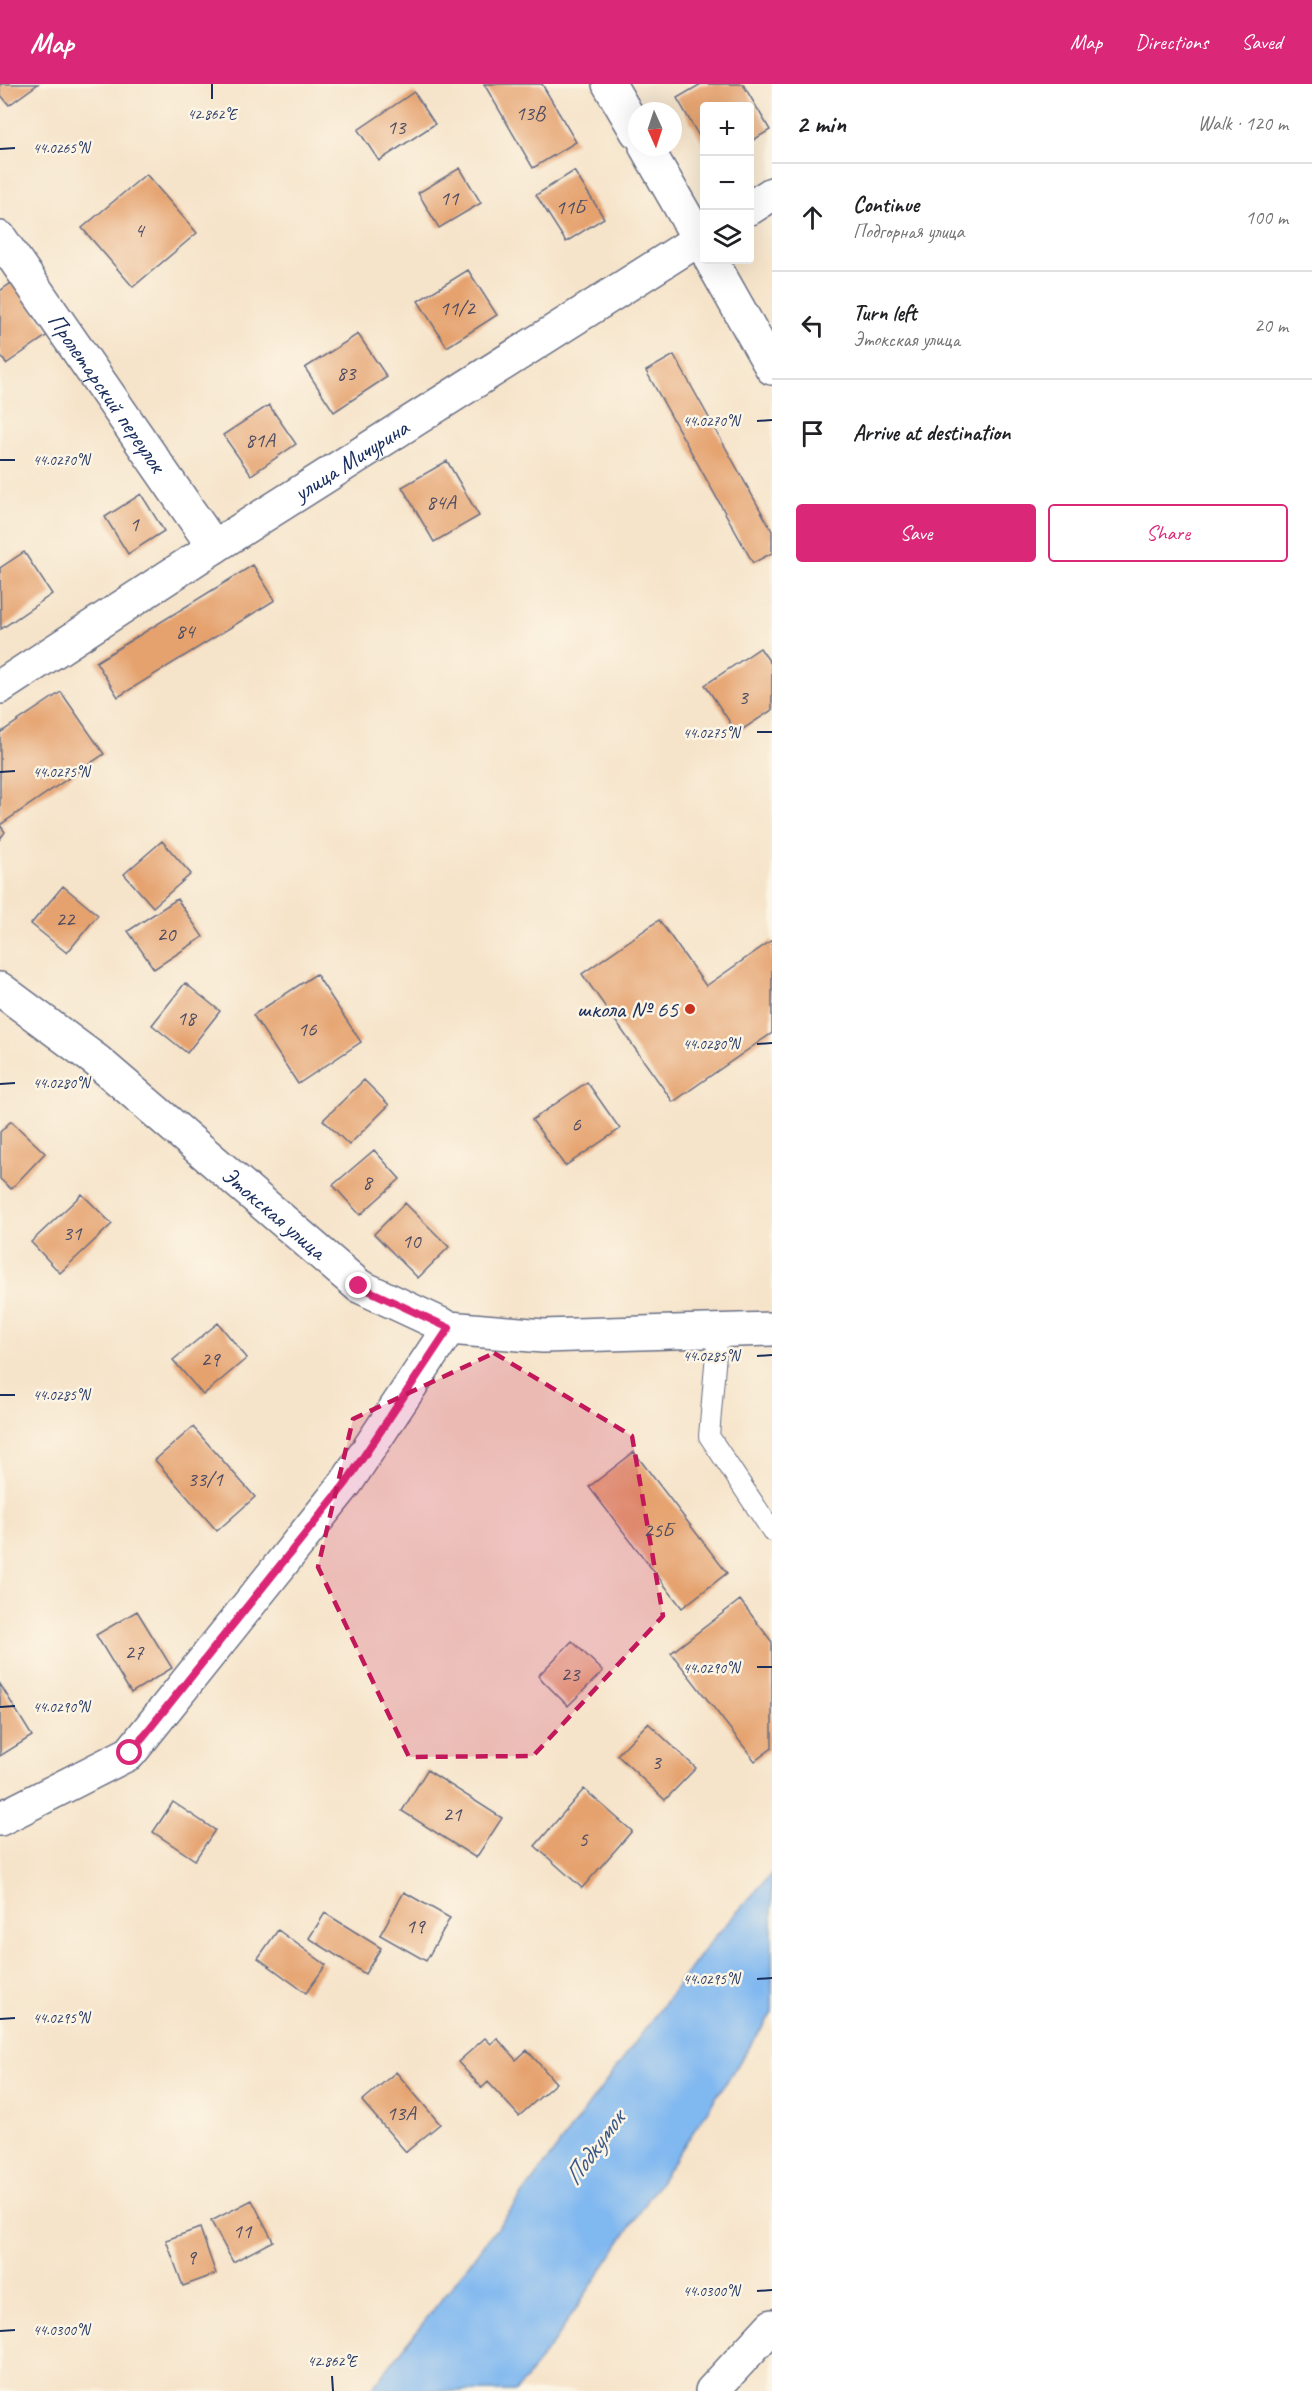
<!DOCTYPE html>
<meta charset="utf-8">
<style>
:root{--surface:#fff;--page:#f2f2f2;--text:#202124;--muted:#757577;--line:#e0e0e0;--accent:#db2777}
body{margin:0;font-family:Caveat,sans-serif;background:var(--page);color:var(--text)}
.controls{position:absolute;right:18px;top:18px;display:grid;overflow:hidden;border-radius:6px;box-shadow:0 6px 24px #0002}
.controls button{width:54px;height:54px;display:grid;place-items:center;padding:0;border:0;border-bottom:2px solid var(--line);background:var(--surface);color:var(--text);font:30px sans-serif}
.compass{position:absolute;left:628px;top:18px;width:54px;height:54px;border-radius:50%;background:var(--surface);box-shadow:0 6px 24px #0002;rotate:177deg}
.stop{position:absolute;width:18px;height:18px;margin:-14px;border:4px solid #db2777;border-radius:50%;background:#fff}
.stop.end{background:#db2777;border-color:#fff;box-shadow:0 2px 6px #0008}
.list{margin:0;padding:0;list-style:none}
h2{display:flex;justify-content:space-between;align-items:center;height:78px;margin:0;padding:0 24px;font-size:26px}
h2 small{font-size:20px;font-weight:400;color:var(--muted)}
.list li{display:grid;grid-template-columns:39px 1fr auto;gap:18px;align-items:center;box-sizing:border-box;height:108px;padding:0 24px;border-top:2px solid var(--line)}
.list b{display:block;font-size:22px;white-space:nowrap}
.list p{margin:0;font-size:20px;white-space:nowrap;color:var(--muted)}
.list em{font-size:20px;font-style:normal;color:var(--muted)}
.actions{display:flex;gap:12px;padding:18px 24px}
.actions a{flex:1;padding:14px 0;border:2px solid var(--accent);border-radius:6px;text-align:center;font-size:21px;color:var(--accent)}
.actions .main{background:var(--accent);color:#fff}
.icon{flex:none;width:33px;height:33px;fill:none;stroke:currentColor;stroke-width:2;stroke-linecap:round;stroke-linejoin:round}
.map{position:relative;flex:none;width:772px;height:2307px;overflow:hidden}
header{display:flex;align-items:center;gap:36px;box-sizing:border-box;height:84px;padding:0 30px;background:var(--accent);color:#fff}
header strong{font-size:28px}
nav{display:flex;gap:33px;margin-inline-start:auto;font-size:21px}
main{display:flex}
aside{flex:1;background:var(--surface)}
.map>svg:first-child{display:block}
</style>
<header>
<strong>Map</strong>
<nav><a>Map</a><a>Directions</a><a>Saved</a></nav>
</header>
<main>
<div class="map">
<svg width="772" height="2307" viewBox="0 0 772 2307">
<rect width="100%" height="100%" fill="#fcf5e5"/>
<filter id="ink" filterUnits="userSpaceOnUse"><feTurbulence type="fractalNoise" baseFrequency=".0167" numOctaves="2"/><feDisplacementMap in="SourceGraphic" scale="12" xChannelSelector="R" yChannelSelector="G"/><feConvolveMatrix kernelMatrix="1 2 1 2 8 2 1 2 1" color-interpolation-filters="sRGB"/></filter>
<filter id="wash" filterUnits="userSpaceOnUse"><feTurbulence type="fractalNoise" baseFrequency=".008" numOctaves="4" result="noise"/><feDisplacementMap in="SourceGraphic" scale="24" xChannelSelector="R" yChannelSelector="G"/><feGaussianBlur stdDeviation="1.35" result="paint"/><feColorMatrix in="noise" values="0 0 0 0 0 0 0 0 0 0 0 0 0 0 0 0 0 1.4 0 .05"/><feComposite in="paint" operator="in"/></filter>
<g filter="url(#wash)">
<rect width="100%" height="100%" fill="#f6e4ca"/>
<!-- water -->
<path fill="#80b8f0" stroke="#4e74a7" stroke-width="1.5" d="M772,1789V1929L553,2259L516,2307H370L508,2130L706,1863Z"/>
<g id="blocks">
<!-- building -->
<path fill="#e5a26e" d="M0,0H38L9,21L0,10Z
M484,0H542L576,58L533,84Z
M701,0H743L770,46L750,58V22H704V61L677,14Z
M414,8L435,40L379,77L358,46Z
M460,84L481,119L439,144L418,109Z
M574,87L604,134L566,158L536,111Z
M146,90L197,149L133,203L82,144Z
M468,186L497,231L447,263L418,217Z
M14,197L49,250L6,280L0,270V207Z
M358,250L387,293L334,328L305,284Z
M674,271L772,447V469L753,479L646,287Z
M269,321L296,360L251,391L223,351Z
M447,377L479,432L434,458L402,403Z
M141,410L164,447L128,470L105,433Z
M24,468L52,510L1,545L0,484Z
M253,481L275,516L118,613L96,578Z
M760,564L772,581V626L737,649L705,601Z
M61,608L104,670L0,741L5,748L0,755V649Z
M162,757L191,790L153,823L124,790Z
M63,802L98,831L67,869L31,840Z
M177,815L203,853L154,885L128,847Z
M659,836L706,902L772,856V949L673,1018L582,890Z
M316,890L361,958L298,1000L253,931Z
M185,899L220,927L187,969L152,941Z
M364,996L389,1021L349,1061L323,1036Z
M587,998L620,1045L565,1082L532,1036Z
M11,1037L45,1069L11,1105L0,1095V1048Z
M374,1066L400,1095L360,1131L333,1101Z
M82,1110L112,1140L60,1189L31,1158Z
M405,1119L449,1163L418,1194L374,1150Z
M218,1239L247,1274L203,1311L173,1276Z
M193,1343L255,1413L217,1447L155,1376Z
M634,1368L727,1489L682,1524L589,1403Z
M740,1516L772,1558V1664L755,1677L671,1569Z
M137,1527L172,1584L131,1609L96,1551Z
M572,1557L603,1587L568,1622L538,1592Z
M0,1600L32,1652L0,1672Z
M648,1639L696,1684L665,1716L617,1671Z
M427,1686L502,1734L476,1774L402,1727Z
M584,1705L632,1747L582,1804L535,1762Z
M173,1718L215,1746L195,1776L153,1748Z
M404,1808L450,1834L426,1877L380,1851Z
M325,1829L381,1864L365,1890L309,1854Z
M278,1846L326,1881L306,1909L258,1874Z
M485,1954L491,1960L497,1954L516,1976L527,1966L556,1999L519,2032L488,1998L482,2004L458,1978Z
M396,1988L440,2040L406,2068L362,2017Z
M252,2116L273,2157L233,2178L211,2137Z
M200,2144L216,2190L183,2202L166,2156Z"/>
</g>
</g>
<g filter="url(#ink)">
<use href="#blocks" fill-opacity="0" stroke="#686e84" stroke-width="1.5"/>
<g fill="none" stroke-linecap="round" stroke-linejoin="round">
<defs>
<path id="lane" d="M718,1246L709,1352L772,1447"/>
<g id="street">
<path d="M750,124L772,110"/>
<path id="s1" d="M0,154L214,463"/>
<path id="s2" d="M0,603L214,463L704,152"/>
<path id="s3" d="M0,905L97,977L359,1202L449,1244L543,1252L772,1245"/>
<path d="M0,1735L130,1669L346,1399L449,1244"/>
<path d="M712,2307L772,2242"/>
</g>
<path id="secondary" d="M609,0L637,48
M646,63L704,164
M711,176L772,284"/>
</defs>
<!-- lane casing -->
<use href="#lane" stroke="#686e84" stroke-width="22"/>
<!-- street casing -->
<use href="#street" stroke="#686e84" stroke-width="36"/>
<!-- secondary casing -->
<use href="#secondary" stroke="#686e84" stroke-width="36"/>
<!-- lane -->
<use href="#lane" stroke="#fff" stroke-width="20"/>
<!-- street -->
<use href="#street" stroke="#fff" stroke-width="33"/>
<!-- secondary -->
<use href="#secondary" stroke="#fff" stroke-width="33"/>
</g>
</g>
<g fill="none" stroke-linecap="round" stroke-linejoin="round" filter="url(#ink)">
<!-- route -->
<path stroke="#db2777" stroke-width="8" d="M130,1669L346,1399L449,1244L359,1202"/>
</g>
<!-- marked area -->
<path fill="#c2185b" fill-opacity="0.2" stroke="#c2185b" stroke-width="4.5" stroke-dasharray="12 8" stroke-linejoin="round" d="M494,1269L632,1352L663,1532L533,1672L409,1673L318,1483L353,1335Z"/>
<!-- ticks -->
<path fill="none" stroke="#1b2f5e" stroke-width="2" d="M212,0V15M0,65L15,64M757,337L772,336M0,376H15M757,648H772M0,688L15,687M757,960L772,959M0,1000L15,999M757,1272L772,1271M0,1311H15M757,1583H772M0,1623L15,1622M757,1895L772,1894M0,1935L15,1934M757,2207L772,2206M0,2247L15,2246M332,2292L333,2307"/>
<!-- markers -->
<circle fill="#c8321e" stroke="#fcf5e5" stroke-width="2" cx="690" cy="925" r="6"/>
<g text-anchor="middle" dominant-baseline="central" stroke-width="5" stroke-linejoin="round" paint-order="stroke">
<!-- number labels -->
<g font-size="21" fill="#4e4c62">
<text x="530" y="29">13В</text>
<text x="396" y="43">13</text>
<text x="449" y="114">11</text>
<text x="570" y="123">11Б</text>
<text x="139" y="146">4</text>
<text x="457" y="224">11/2</text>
<text x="346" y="289">83</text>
<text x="260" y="356">81А</text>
<text x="441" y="418">84А</text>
<text x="134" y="440">1</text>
<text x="185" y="547">84</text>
<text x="743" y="613">3</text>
<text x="65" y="835">22</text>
<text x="166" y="850">20</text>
<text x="186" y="934">18</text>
<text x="307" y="945">16</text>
<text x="576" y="1040">6</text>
<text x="367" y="1098">8</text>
<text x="72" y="1149">31</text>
<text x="411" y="1157">10</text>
<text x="210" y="1275">29</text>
<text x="205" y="1395">33/1</text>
<text x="658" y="1446">25Б</text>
<text x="134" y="1568">27</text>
<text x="570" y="1590">23</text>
<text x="656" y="1678">3</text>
<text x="452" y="1730">21</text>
<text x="583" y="1755">5</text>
<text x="415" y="1842">19</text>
<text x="401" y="2029">13А</text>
<text x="242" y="2147">11</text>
<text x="191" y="2173">9</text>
</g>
<!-- street labels -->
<g font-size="24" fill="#1b2f5e" stroke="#fcf5e5">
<text stroke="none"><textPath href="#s1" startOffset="188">Пролетарский переулок</textPath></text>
<text stroke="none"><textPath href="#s2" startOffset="418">улица Мичурина</textPath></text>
<text stroke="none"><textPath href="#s3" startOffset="354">Этокская улица</textPath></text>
</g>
<!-- poi labels -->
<g font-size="24" fill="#1b2f5e" stroke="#fcf5e5" text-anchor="end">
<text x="678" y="925">школа № 65</text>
</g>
<!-- water labels -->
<g font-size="26" font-style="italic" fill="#39588a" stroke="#fcf5e5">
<text transform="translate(594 2064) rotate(-54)">Подкумок</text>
</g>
</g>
<g font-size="15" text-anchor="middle" fill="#1b2f5e" stroke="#fcf5e5" stroke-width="5" stroke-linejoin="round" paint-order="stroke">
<text x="212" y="35">42.862°E</text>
<text x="61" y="69">44.0265°N</text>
<text x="711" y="342">44.0270°N</text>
<text x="61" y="381">44.0270°N</text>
<text x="711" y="654">44.0275°N</text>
<text x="61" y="693">44.0275°N</text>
<text x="711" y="965">44.0280°N</text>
<text x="61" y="1004">44.0280°N</text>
<text x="711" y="1277">44.0285°N</text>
<text x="61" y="1316">44.0285°N</text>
<text x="711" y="1589">44.0290°N</text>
<text x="61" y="1628">44.0290°N</text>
<text x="711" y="1900">44.0295°N</text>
<text x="61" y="1939">44.0295°N</text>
<text x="711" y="2212">44.0300°N</text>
<text x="61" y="2251">44.0300°N</text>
<text x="332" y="2282">42.862°E</text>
</g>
</svg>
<div class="controls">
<button>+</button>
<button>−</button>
<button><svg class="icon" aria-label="layers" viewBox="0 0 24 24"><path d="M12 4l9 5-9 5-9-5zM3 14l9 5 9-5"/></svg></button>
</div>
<svg class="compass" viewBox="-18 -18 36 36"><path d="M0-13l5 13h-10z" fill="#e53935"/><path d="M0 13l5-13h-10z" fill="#757577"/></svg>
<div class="stop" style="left:130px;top:1669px"></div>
<div class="stop end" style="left:359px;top:1202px"></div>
</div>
<aside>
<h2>2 min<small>Walk · 120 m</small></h2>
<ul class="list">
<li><svg class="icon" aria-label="ahead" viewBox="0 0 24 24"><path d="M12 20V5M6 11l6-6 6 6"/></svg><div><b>Continue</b><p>Подгорная улица</p></div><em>100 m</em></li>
<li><svg class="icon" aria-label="left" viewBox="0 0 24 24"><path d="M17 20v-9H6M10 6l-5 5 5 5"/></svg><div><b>Turn left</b><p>Этокская улица</p></div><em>20 m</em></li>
<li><svg class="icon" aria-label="arrive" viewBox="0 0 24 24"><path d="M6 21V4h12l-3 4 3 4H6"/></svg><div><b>Arrive at destination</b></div></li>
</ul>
<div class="actions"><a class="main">Save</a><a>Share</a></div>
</aside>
</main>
